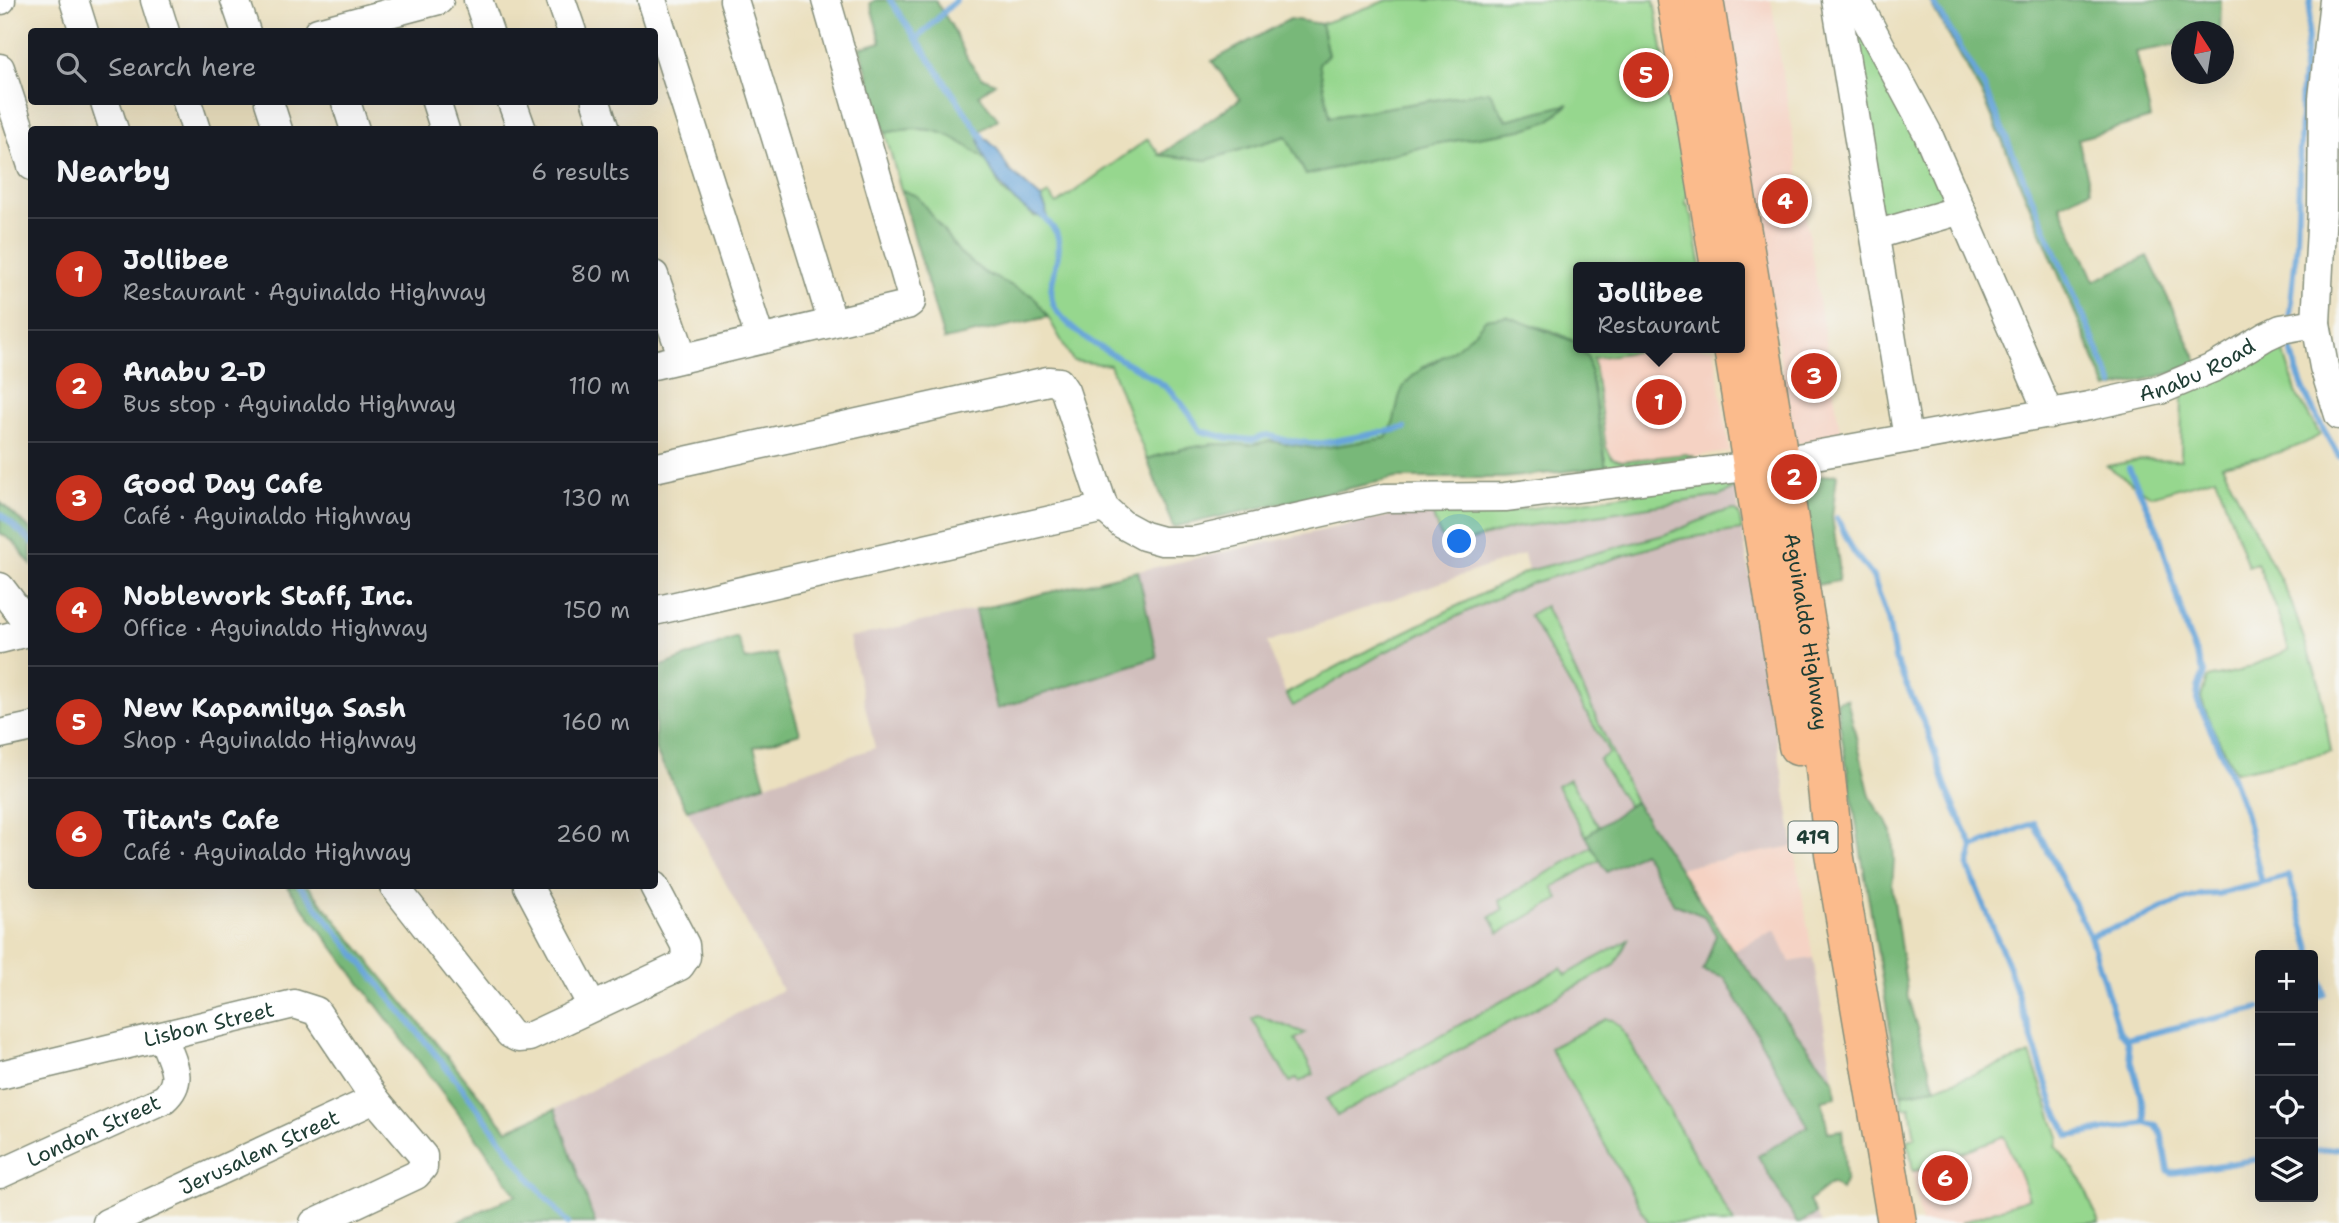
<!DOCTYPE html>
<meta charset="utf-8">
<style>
:root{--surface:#171b24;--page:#242831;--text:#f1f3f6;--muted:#9ea1a6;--line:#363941;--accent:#c8321e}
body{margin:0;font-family:"Shantell Sans",sans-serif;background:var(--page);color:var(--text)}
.controls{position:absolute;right:21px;bottom:21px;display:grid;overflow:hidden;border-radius:7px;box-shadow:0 7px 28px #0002}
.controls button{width:63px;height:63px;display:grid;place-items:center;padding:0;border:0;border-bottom:2px solid var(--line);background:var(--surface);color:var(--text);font:35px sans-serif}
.compass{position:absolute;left:2171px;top:21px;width:63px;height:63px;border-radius:50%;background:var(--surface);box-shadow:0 7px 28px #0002;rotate:348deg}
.you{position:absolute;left:1460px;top:542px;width:24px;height:24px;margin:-18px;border:5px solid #fff;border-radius:50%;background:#1a73e8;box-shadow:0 0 0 10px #1a73e833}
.badge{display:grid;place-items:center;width:46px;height:46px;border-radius:50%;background:var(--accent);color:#fff;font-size:23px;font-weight:700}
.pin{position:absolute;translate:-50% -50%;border:4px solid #fff;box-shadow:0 2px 7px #0006}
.popup{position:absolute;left:1573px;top:262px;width:172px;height:91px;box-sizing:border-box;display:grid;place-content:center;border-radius:7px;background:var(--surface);filter:drop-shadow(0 2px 5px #0005);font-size:23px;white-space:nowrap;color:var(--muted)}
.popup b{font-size:26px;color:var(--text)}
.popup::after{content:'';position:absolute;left:50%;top:100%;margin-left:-14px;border:14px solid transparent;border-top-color:var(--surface)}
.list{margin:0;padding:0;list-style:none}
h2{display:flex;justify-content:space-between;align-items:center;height:91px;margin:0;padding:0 28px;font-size:30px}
h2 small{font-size:23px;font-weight:400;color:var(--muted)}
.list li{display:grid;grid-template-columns:46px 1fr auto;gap:21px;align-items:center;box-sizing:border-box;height:112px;padding:0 28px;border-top:2px solid var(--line)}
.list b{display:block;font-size:26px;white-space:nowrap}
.list p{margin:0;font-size:23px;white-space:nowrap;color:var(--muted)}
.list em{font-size:23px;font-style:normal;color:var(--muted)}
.icon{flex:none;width:38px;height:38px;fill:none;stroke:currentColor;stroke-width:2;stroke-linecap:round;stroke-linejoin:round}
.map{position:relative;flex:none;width:2339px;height:1223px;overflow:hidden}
.search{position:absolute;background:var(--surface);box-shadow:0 7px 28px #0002;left:28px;top:28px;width:630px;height:77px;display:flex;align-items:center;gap:18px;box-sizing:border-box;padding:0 24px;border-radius:7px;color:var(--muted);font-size:26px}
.panel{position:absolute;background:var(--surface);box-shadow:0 7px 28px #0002;left:28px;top:126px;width:630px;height:763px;border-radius:7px}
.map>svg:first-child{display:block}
</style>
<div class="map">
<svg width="2339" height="1223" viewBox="0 0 2339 1223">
<rect width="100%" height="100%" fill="#f6f6f2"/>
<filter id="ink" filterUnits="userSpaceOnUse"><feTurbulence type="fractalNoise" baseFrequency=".0143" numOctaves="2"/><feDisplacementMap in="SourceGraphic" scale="14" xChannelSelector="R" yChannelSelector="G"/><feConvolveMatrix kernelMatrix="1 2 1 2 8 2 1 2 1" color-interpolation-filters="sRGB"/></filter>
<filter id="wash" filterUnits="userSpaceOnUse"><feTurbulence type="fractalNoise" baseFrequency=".00686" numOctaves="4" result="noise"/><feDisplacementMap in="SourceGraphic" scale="28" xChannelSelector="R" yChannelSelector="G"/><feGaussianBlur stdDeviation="1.57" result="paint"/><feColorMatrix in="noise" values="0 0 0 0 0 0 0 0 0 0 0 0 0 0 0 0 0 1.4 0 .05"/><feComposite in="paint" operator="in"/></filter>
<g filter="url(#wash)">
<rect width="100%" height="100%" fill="#ebe0bf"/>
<!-- built -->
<path fill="#f5d2c3" d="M1721,0H1771L1841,437L1794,444Z
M1647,348H1714L1730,452L1606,467L1588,357Z
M1794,846L1813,958L1790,962L1733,951L1678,868Z
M2004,1135L2029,1198L1960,1223H1921L1913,1171Z"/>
<!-- industrial -->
<path fill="#d1bfbd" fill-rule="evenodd" d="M1734,480L1794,846L1678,868L1733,951L1775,930L1790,962L1813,958L1836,1097L1822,1100L1828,1132L1842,1130L1846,1179L1841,1190L1832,1183L1809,1201L1821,1223H595L555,1109L782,990L687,810L875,748L849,638L975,610L998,709L1157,657L1138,571L1411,511L1481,515ZM1524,554L1528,571L1374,647L1286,694L1267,642Z"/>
<!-- green -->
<path fill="#96d78e" stroke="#5a8a61" stroke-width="2" d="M1388,0H1654L1664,61L1627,70L1632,89L1670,79L1689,194L1686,199V205H1688L1690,215H1692L1701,267H1578V345C1554,325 1516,323 1486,319L1473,336L1446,355L1422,367L1397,408L1394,426L1386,438L1317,449L1269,441L1251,445L1213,444L1182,449L1147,459L1110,365L1073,361L1048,317L1033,296L985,273L960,253L917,196L901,190L885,133C923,124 957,130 986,160C993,167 995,180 1001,189C1011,200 1025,207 1035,217L1046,208L1041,198L1049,194L1057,204L1148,139L1160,155L1207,160L1286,136L1306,175L1435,144L1521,130L1549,121L1567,105L1506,120L1489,91L1330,117L1318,63L1328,55L1321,24Z
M1859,22L1949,201L1880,221L1849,24Z
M2281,343L2297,395L2320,435C2292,453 2254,458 2222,465L2290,599L2320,685L2331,752L2235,772L2211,725L2201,698L2207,678L2240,671L2289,650L2275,605L2257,563L2248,566L2216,477L2151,496L2107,466L2144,459L2181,460L2182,394Z
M1581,348H1660L1593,358L1606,447L1612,458L1622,461L1686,454L1694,457L1606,467L1588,357Z
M1734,480L1733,489L1720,496L1513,528L1455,545C1438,541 1437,527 1432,512L1481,515Z
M1733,510L1739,514L1742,530L1680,539L1532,583L1472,609L1385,652L1293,706L1286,694L1374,647L1528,571L1667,534L1719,513Z
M1545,606L1635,802L1628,806L1599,760L1609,753L1605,745L1529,615Z
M1569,779L1599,827L1586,836L1557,786Z
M1592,847L1600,860L1553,887L1559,899L1499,933L1490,917L1503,909L1499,901Z
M1628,940L1615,965L1337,1116L1327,1099L1561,968L1566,975Z
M1258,1016L1305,1033L1295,1039L1314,1074L1299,1082L1297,1078L1290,1082L1252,1019Z
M1606,1019L1612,1020L1620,1026L1734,1223H1649L1550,1048Z
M2030,1054L2059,1137L2056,1146L2082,1181L2099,1223H1960L2029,1198L2004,1136L1913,1171L1908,1140L1915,1138L1910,1107L1903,1108L1901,1094L1935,1088Z"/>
<!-- forest -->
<path fill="#78b879" stroke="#4c7a56" stroke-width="2" d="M876,0H935L951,25L968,60L981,77L995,83L979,95L998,119L979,132V141L988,161C949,133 933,122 885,133L860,48L881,42L870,3Z
M1929,0H2221L2220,31L2182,32L2181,44L2136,52L2151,118L2078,139L2091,190L2060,205L2094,281L2148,256L2198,362L2172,373L2107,389L1985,100Z
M1290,19L1321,24L1328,55L1319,63L1330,117L1489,91L1506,120L1569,104L1549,121L1521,130L1434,144L1306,175L1286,136L1207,160L1160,155L1240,99L1212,61Z
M901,190L917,196L960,253L985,273L1033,296L1048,317L944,340Z
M1506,316L1576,342L1578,348L1588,357L1606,467L1503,478H1396L1173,527L1147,459L1182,449L1213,444L1251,445L1269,441L1317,449L1386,438C1399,420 1394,399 1406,383C1418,369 1431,364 1446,355C1462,345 1474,334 1486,319Z
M1837,474L1832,517L1839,565L1838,581L1817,585L1799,480Z
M0,502L31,530V565L14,542L0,533Z
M1138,571L1157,657L997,709L975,610Z
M737,637L746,660L776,654L800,733L754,747L765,784L687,810L655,750V669Z
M1847,699L1870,796L1878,811L1886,819L1892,833L1894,860L1892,887L1908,998L1935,1088L1901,1094L1836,701Z
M1635,802L1733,951L1834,1081L1836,1097L1822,1100L1828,1132L1842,1130L1846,1179L1841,1190L1832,1183L1809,1201L1816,1214L1800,1223H1797L1758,1156L1808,1126L1725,978L1703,971L1716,935L1704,916L1674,904L1643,852L1607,872L1586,836Z
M287,886H308L507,1130L555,1109L595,1223H455L516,1195L482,1145Z"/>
<!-- water -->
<path fill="#68a5d9" stroke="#447186" stroke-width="2" d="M979,132L997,149L1009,170L1041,198L1046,208L1047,219C1016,214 978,163 979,132Z"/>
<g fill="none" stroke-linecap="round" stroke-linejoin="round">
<!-- stream -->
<path stroke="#68a5d9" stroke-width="6" d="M890,0L982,137
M1932,0L1984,87L2113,385
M917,39L956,0
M1042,215C1047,220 1052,226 1056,232C1067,255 1040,288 1057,311C1084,346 1129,360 1163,385C1179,397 1190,415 1201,431L1228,438L1252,440L1267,435L1284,440L1318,444L1405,428
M2290,314L2297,243L2302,84L2311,0
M2290,342C2297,385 2317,419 2339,456
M2129,468L2159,533L2188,634L2204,673L2198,688L2197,700L2232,777L2245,812L2262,883L2218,894L2201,895L2169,905L2143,918L2090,936L2119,1031L2126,1039L2145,1113V1123L2156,1125L2161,1132L2168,1170L2172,1173L2260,1159
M0,514L32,542
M1837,518L1853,551L1873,577L1888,619L1895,659L1928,732L1947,790L1973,847
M2262,883L2289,876L2312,955
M300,886L457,1081L534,1184L568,1223
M2090,936L2034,823L1973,847L1968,867L2008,965L2054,1107L2069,1136L2145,1123
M2313,957L2324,994L2313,997
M2126,1039L2260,1008
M2313,1151L2339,1148"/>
</g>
</g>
<g filter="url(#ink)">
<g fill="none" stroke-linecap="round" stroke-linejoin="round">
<defs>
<g id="minor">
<path d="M0,0H1"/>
<path d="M74,0L84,32"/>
<path d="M155,0L165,32"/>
<path d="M235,0L246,32"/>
<path d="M478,0L489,32"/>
<path d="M561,0L572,32"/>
<path d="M652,0L760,339"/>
<path d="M734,0L832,321"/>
<path d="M1836,0L1908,438"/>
<path d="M1856,0L1927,132L2049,414"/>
<path d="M2334,0L2323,98L2322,209L2316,323L2324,367L2339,415"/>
<path d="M318,32L439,0"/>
<path d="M0,68L32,166"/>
<path d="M105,102L114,130"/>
<path d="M187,102L196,130"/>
<path d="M269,102L278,130"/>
<path d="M346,102L355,130"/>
<path d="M436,102L445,130"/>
<path d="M512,102L522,130"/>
<path d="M596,102L605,130"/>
<path d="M1875,235L1961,210"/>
<path d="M654,275L683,358"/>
<path d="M654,365L907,305L911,302V294L826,0"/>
<path id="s1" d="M654,468L1048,381L1059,382L1065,391L1104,508L1122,524L1144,536L1162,541H1194L1385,498L1505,497L1753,466L2089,406L2160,390L2215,367L2266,336L2281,329L2316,323"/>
<path d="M0,587L32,629"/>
<path d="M654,611L1104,508"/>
<path d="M0,639L32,631"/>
<path d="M0,734L32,727"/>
<path d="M394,886L510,1034L518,1038L529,1037L680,966L686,957L685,945L654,886"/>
<path d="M528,886L592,1006"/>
<path id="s2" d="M0,1075L294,1004L316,1011L375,1099L423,1156V1167L416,1175L314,1223"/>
<path id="s3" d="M0,1174L164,1099C186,1079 171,1062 163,1037"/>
<path id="s4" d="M107,1223L375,1099"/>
</g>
<g id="highway">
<path d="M1676,0L1720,267"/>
<path id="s5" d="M1704,0L1816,685L1834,853L1897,1223"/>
<path d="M1733,348L1798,746"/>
</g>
</defs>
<!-- minor casing -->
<use href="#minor" stroke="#858e7a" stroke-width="31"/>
<!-- highway casing -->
<use href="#highway" stroke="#858e7a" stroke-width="41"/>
<!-- minor -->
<use href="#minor" stroke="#fff" stroke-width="28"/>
<!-- highway -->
<use href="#highway" stroke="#fbbb8c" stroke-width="38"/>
</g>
</g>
<g text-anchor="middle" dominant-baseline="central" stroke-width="5" stroke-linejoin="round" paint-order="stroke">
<!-- shield labels -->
<rect fill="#f6f6f2" stroke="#60746d" stroke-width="2" x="1788.5" y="821.5" width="49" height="31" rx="5"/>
<g font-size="19" font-weight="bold" fill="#1f3d34">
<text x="1813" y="837">419</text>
</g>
<!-- street labels -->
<g font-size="21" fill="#1f3d34" stroke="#f6f6f2">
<text stroke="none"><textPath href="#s1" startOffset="1670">Anabu Road</textPath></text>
<text stroke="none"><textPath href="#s5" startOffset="640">Aguinaldo Highway</textPath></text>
<text stroke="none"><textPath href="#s2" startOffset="215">Lisbon Street</textPath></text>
<text stroke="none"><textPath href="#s3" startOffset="103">London Street</textPath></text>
<text stroke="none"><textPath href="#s4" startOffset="168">Jerusalem Street</textPath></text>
</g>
</g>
</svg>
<div class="controls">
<button>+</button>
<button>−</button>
<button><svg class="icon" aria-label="locate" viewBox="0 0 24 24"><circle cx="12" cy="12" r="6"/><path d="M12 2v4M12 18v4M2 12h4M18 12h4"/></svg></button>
<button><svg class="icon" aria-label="layers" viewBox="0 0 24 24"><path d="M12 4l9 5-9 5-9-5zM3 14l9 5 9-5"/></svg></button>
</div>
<svg class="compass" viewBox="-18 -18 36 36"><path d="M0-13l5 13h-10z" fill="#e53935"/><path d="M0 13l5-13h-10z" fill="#9ea1a6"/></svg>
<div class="you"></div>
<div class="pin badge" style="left:1659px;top:402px">1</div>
<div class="popup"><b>Jollibee</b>Restaurant</div>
<div class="pin badge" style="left:1794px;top:477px">2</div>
<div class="pin badge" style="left:1814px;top:376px">3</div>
<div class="pin badge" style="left:1785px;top:201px">4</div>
<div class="pin badge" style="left:1646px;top:75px">5</div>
<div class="pin badge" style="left:1945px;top:1178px">6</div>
<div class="search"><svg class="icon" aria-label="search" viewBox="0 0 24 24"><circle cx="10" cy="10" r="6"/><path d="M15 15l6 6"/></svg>Search here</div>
<section class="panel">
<h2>Nearby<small>6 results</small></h2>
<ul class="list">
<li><span class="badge">1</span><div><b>Jollibee</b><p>Restaurant · Aguinaldo Highway</p></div><em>80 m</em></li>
<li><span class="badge">2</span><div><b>Anabu 2-D</b><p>Bus stop · Aguinaldo Highway</p></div><em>110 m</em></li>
<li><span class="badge">3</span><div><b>Good Day Cafe</b><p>Café · Aguinaldo Highway</p></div><em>130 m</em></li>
<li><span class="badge">4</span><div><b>Noblework Staff, Inc.</b><p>Office · Aguinaldo Highway</p></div><em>150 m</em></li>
<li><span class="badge">5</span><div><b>New Kapamilya Sash</b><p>Shop · Aguinaldo Highway</p></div><em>160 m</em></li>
<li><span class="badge">6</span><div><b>Titan's Cafe</b><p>Café · Aguinaldo Highway</p></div><em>260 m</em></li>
</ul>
</section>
</div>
